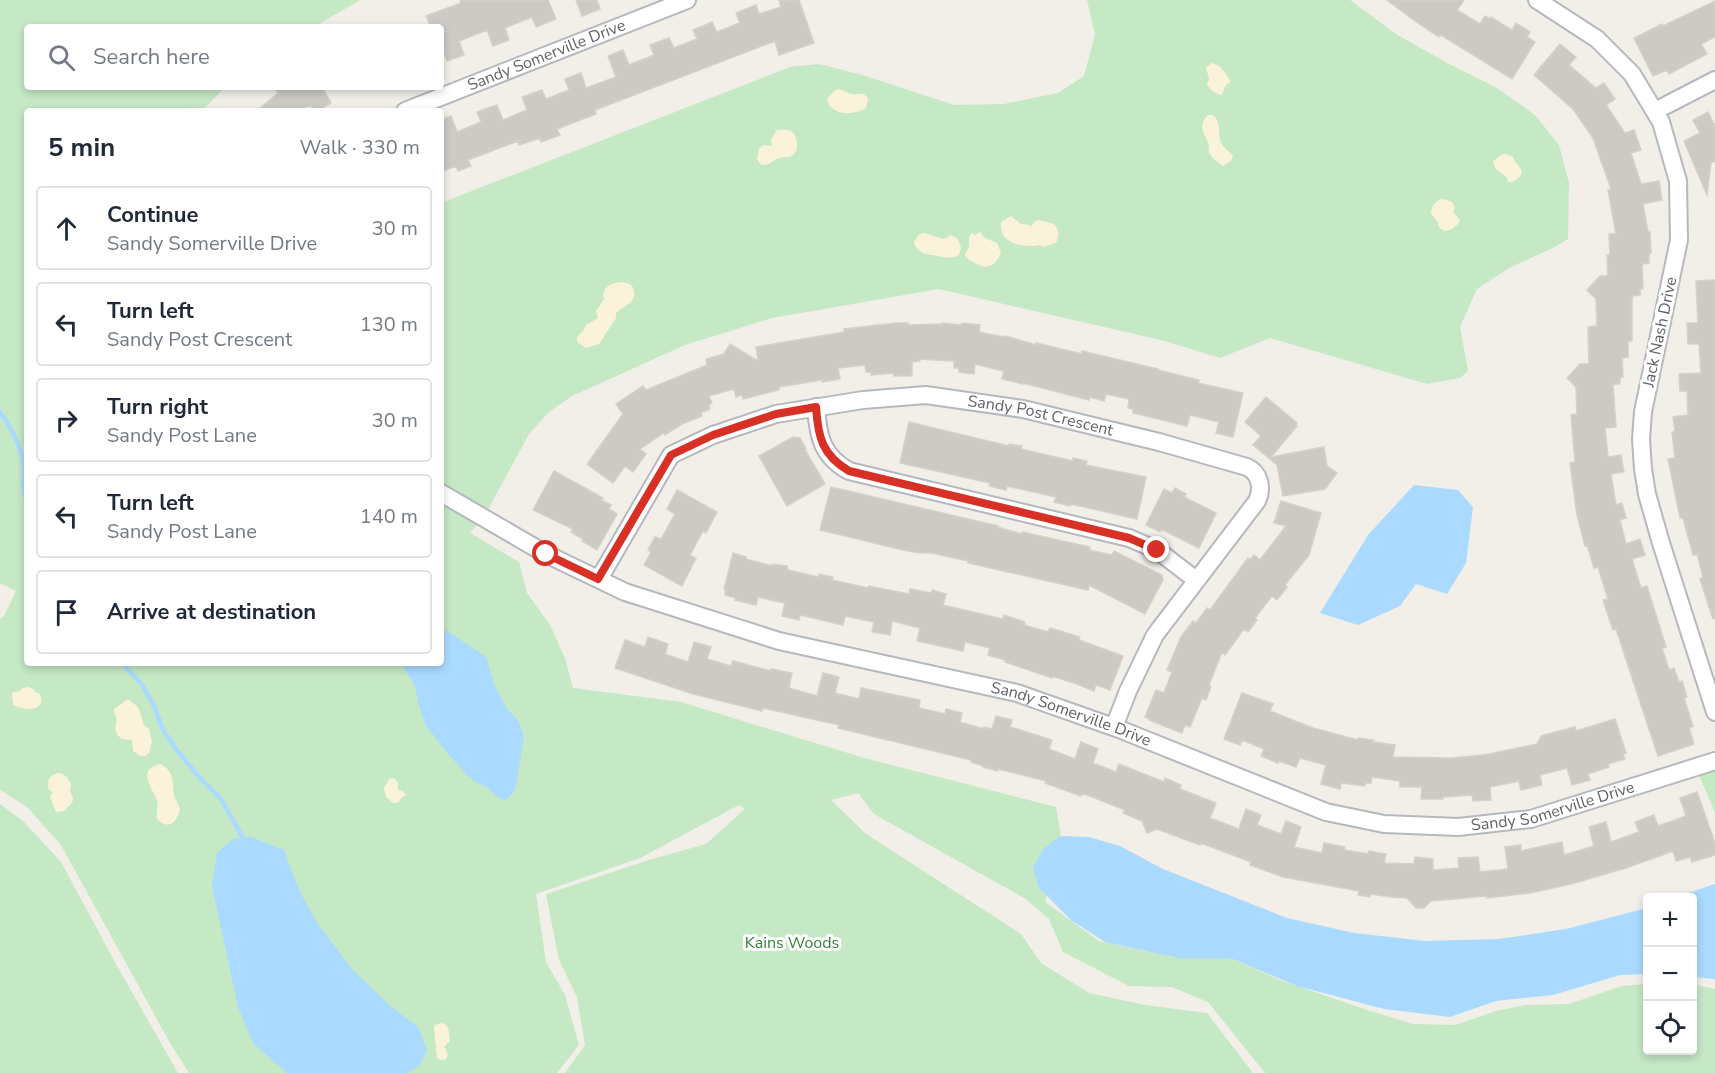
<!DOCTYPE html>
<meta charset="utf-8">
<style>
:root{--surface:#fff;--page:#f2f2f3;--text:#1f2937;--muted:#747a83;--line:#e0e1e3}
body{margin:0;font-family:"Nunito Sans",sans-serif;background:var(--page);color:var(--text)}
.controls{position:absolute;right:18px;bottom:18px;display:grid;overflow:hidden;border-radius:6px;box-shadow:0 3px 9px #0003}
.controls button{width:54px;height:54px;display:grid;place-items:center;padding:0;border:0;border-bottom:2px solid var(--line);background:var(--surface);color:var(--text);font:30px sans-serif}
.stop{position:absolute;width:18px;height:18px;margin:-14px;border:4px solid #d93025;border-radius:50%;background:#fff}
.stop.end{background:#d93025;border-color:#fff;box-shadow:0 2px 6px #0008}
.list{margin:0;padding:0;list-style:none}
h2{display:flex;justify-content:space-between;align-items:center;height:78px;margin:0;padding:0 24px;font-size:26px}
h2 small{font-size:20px;font-weight:400;color:var(--muted)}
.list li{display:grid;grid-template-columns:39px 1fr auto;gap:18px;align-items:center;box-sizing:border-box;height:84px;margin:0 12px 12px;padding:0 12px;border:2px solid var(--line);border-radius:6px}
.list b{display:block;font-size:22px;white-space:nowrap}
.list p{margin:0;font-size:20px;white-space:nowrap;color:var(--muted)}
.list em{font-size:20px;font-style:normal;color:var(--muted)}
.icon{flex:none;width:33px;height:33px;fill:none;stroke:currentColor;stroke-width:2;stroke-linecap:round;stroke-linejoin:round}
.map{position:relative;flex:none;width:1715px;height:1073px;overflow:hidden}
.search{position:absolute;background:var(--surface);box-shadow:0 3px 9px #0003;left:24px;top:24px;width:420px;height:66px;display:flex;align-items:center;gap:15px;box-sizing:border-box;padding:0 21px;border-radius:6px;color:var(--muted);font-size:22px}
.panel{position:absolute;background:var(--surface);box-shadow:0 3px 9px #0003;left:24px;top:108px;width:420px;height:558px;border-radius:6px}
.map>svg:first-child{display:block}
</style>
<div class="map">
<svg width="1715" height="1073" viewBox="0 0 1715 1073">
<rect width="100%" height="100%" fill="#f1efe8"/>
<!-- green -->
<path fill="#c5e8c5" d="M0,0H360L314,27H27V87H225L202,111H27V663H441V203L790,67L819,64L866,76L954,105L1004,104L1058,93L1084,76L1095,35L1087,0H1350L1396,34L1447,63L1497,88L1535,115L1559,145L1569,183L1568,239L1555,247L1509,268L1477,289L1460,327L1468,371L1460,378L1427,384L1270,338L1220,358L1165,341L939,289L772,318L685,345L572,396L549,412L529,434L484,517L470,533L519,562L527,593L550,625L565,658L573,688L681,702L864,758L1056,807L1061,836L1045,902L1099,941L1178,958L1233,959L1280,980L1370,1011L1413,1024L1455,1025L1496,1011L1526,1005L1569,1004L1622,986L1647,984L1648,1050H1692L1693,984L1715,989V1073H1265L1208,1002L1172,987L1129,986L1063,952L1049,919L1026,899L874,814L858,793L831,800L866,834L1021,934L1041,963L1089,993L1145,1005L1207,1013L1253,1073H565L585,1045L577,997L559,960L546,894L649,860L706,844L745,809L739,805L640,858L536,894L546,962L565,995L579,1045L557,1073H189L170,1043L61,845L27,807L0,790V619L4,616L16,591L0,583Z
M1715,771V812L1699,776Z
M0,804L24,822L61,862L116,964L178,1073H0Z"/>
<!-- sand -->
<path fill="#fbf3d9" d="M1212,63C1219,64 1228,74 1230,82L1226,85L1222,95C1215,94 1210,90 1207,84L1209,79L1206,67Z
M838,89C843,90 847,93 852,94C860,95 863,91 868,99L866,108C854,116 830,116 827,99L834,91Z
M1208,115H1213C1222,123 1217,131 1221,142C1223,148 1229,151 1233,156L1231,161L1223,166C1219,163 1211,158 1209,152C1207,145 1211,150 1208,142C1203,132 1198,125 1208,115Z
M777,130C782,130 788,129 792,132C798,137 799,150 793,155C789,159 784,156 779,158C772,161 770,165 761,165L757,159L759,149L763,145L772,146L771,139Z
M1506,154L1513,157C1517,168 1531,172 1512,182H1508L1507,178C1500,170 1496,174 1493,161L1501,155Z
M1442,199C1449,200 1452,201 1455,207L1453,212L1460,220L1459,223C1453,229 1444,236 1438,225C1438,224 1438,222 1437,221C1435,218 1432,216 1431,212C1432,206 1435,201 1442,199Z
M1011,216L1021,224L1029,225L1031,227L1035,221L1039,220L1054,224C1059,230 1060,235 1056,243L1043,247L1040,245C1023,248 998,244 1001,222Z
M980,232L985,238L997,243L1001,253C996,265 988,270 977,264C971,261 968,260 965,255L969,247V236L972,233L975,235Z
M924,233L944,239L947,238L950,235L957,238L961,247L959,255C951,259 946,258 939,256C927,254 918,255 914,242L919,234Z
M622,282C628,283 632,284 634,290C637,303 622,307 616,313V318L599,344L586,348L577,342V337L583,331L586,325L598,318L596,311L605,298L603,296C604,285 613,283 622,282Z
M28,687L33,689L35,692L40,694C47,712 24,711 13,705L12,695L13,692L20,691L22,688Z
M128,699L138,707L144,725L149,729L152,741L149,753L146,756H140L133,751L132,740L122,739C113,732 115,728 117,719L114,713V709Z
M160,764C175,771 172,782 174,795C175,800 179,804 180,809C177,822 169,831 157,819C156,813 159,805 157,800C152,787 136,770 160,764Z
M58,773L63,774L67,777L71,785L70,791L73,799L72,803L64,811L56,812L50,797L53,792L49,790C46,781 49,775 58,773Z
M394,778L398,783V790L403,791L406,795L400,799L399,802L393,803L386,797L384,788L389,779Z
M442,1023C451,1026 448,1033 450,1041L444,1047L448,1054L446,1059L441,1060L437,1058L434,1028L435,1025Z"/>
<!-- water -->
<path fill="#aadaff" d="M1414,485L1458,490L1473,507L1466,563L1447,594L1416,584L1400,606L1358,625L1320,613L1368,535Z
M441,627L486,657L494,684L507,709L516,718L521,728L524,737L515,790L508,798L503,800L496,796L488,788L476,782L467,775L444,749L425,724L419,705L415,686L401,663H441Z
M1061,836L1089,837L1120,846L1163,869L1287,918L1354,933L1425,941L1499,939L1566,929L1647,908V974L1620,975L1553,995L1496,1001L1450,1017L1384,1009L1297,986L1233,959L1178,958L1105,942L1071,920L1039,888L1033,868L1043,849Z
M251,837L284,850L299,890L317,923L352,969L388,1004L419,1028L427,1051L419,1066L407,1073H287L253,1043L238,1007L212,885L217,853L233,839Z
M1715,884V979L1693,977L1692,898L1677,897Z"/>
<g fill="none" stroke-linecap="round" stroke-linejoin="round">
<!-- stream -->
<path stroke="#aadaff" stroke-width="4.5" d="M0,412C12,429 24,450 24,471C24,484 21,487 27,500
M122,663L142,685L155,708L163,730L176,749L200,778L221,799L243,838"/>
</g>
<!-- building -->
<path fill="#cccac5" stroke="#d6d1c6" stroke-width="1.5" d="M460,0H548L556,19L536,27L532,17L505,28L509,40L493,46L487,30L459,41L464,55L447,61L441,45V27H431L426,16L461,3Z
M576,0H597L600,9L582,16Z
M779,0H799L814,43L779,55L775,41L595,110L596,114L557,129L560,135L541,142L540,138L519,145L518,141L468,160L471,166L458,171L456,166L441,172V120L451,116L457,132L481,122L477,112L497,105L503,120L527,110L522,97L542,90L546,99L569,90L565,79L581,73L586,88L616,77L608,56L623,50L629,65L654,55L650,45L669,38L674,48L697,39L693,30L712,22L717,32L740,23L736,13L756,5L759,14L781,7Z
M1387,0H1464L1457,10L1480,24L1485,16L1490,19L1491,17L1512,30L1516,23L1530,32L1527,37L1535,42L1512,79L1441,35L1439,37L1412,19Z
M1715,1V37L1701,44L1707,54L1669,74L1667,70L1653,76L1634,38L1662,24L1663,26Z
M1560,44L1576,57L1569,65L1596,88L1604,83L1615,99L1606,105L1625,133L1634,130L1641,150L1631,153L1641,184L1659,181L1662,200L1643,204L1648,232H1650L1651,253H1649V263L1642,264L1643,289H1640V295L1632,296V341H1628V357L1622,358L1623,377H1620V384H1613L1616,427L1605,428L1608,457L1621,455L1624,472L1611,474L1616,505L1622,503L1626,518L1620,520L1626,544L1640,539L1645,555L1632,559L1641,588L1647,586L1666,647L1662,648L1669,670L1674,668L1679,682L1682,681L1687,697L1684,698L1693,726L1689,728L1694,744L1658,756L1616,629L1613,630L1603,600L1608,599L1598,567L1594,568L1587,545L1585,546L1577,515L1570,463L1575,462L1571,415L1577,414L1576,387L1567,378L1580,364H1589L1588,327L1597,326L1596,299L1587,290L1600,276H1608L1607,255H1610L1609,234H1616L1608,190L1611,189L1593,138L1573,109L1534,75Z
M274,87H322L331,103L317,111H314L310,105L299,111H257L278,93Z
M1708,112L1715,126V161L1711,163L1707,195L1684,141L1700,133L1693,120Z
M1715,280V618L1713,619L1700,579L1703,577L1697,554L1693,555L1683,518H1680L1668,459L1675,458L1672,432H1675L1673,417L1688,415L1687,391H1680L1679,374L1701,373L1699,344H1688L1687,323H1698L1696,281Z
M896,323H908V325L942,324V323L962,325V323L980,325L979,332L1004,337L1006,336L1036,345V343L1082,354V351L1158,369V370L1199,380L1198,383L1243,393L1233,437L1216,433L1219,422L1190,415L1187,426L1133,413V409L1128,408L1129,399L1106,394L1104,401L1090,397L1089,400L1023,383V384L1002,379L1004,371L975,364L974,374L959,372V368H954V361L919,359L920,361L912,362V376H894V373L871,375V372H866L865,365L838,368L840,379L822,382V380L779,387V390L743,399L742,395L736,397L734,389L709,396L712,403L709,405L710,409L701,413L702,416L682,424L665,435L664,433L640,449L646,454L633,472L625,466L613,483L587,464L623,414L616,404L643,386L646,390L707,365L706,359L724,354L730,344L758,361L756,347L844,332V329Z
M1266,397L1297,423L1296,425L1297,426L1271,457L1324,447L1327,466L1337,473L1325,489L1283,496L1277,465L1253,445L1261,436L1245,422Z
M909,422L1009,446V444L1022,446L1021,449L1073,461V458L1087,461L1086,465L1146,477L1137,519L1071,504L1070,506L1054,502L1056,497L1007,486L1006,490L989,486L990,483L900,463Z
M793,437L800,438L806,449L805,450L825,484L787,506L759,456Z
M554,471L603,498L601,500L611,505L609,509L617,514L597,550L582,541L583,539L571,532L573,529L533,510Z
M831,487L998,526L997,527L1022,534V532L1090,547L1089,550L1112,555L1114,551L1162,575L1163,580L1145,614L1089,585L1088,590L968,563V561L932,553H920L903,550L820,530Z
M1175,488L1186,494L1184,497L1216,513L1199,548L1161,529L1160,532L1146,525L1164,489L1172,493Z
M677,490L717,512L706,533L703,531L690,555L696,558L682,586L644,565L651,552L648,550L655,537L661,539L675,514L667,509Z
M1281,501L1321,513L1309,555L1285,585L1287,587L1277,600L1272,596L1255,618L1257,620L1248,632L1244,629L1225,655L1222,652L1209,685L1211,686L1206,700L1202,698L1190,727L1185,725L1182,733L1149,720L1150,719L1145,717L1156,690L1164,693L1172,672L1167,670L1181,637L1193,621L1196,623L1207,608L1210,610L1248,558L1250,560L1254,555L1260,560L1286,526L1274,523Z
M733,553L746,557V559L772,566V564L787,566L788,570L818,577L819,574L833,577L832,580L868,588L869,586L909,594L910,589L931,593L932,590L946,594L943,605L1003,619L1004,615L1025,622L1024,625L1048,632L1050,628L1080,637L1079,640L1123,656L1110,690L1096,685L1094,691L1077,684L1052,676V678L1005,662V660L988,655L990,648L965,642L963,651L917,641L920,628L892,621L890,635L872,632L874,622L845,616L843,625L800,615L799,620L782,616L785,603L758,597L756,605L735,600L736,598L725,595L726,590L724,589Z
M648,637L668,644L665,654L688,662L694,642L711,647L707,659L731,666L733,661L771,671V669L792,673L789,688L817,696L823,673L839,677L835,693L859,699L861,688L920,700L919,708L945,714L946,709L962,713L960,722L984,729V727L992,729L996,716L1012,720L1010,727L1052,740L1049,749L1075,759L1081,742L1098,749L1093,763L1116,772L1119,764L1164,782L1165,778L1181,785L1180,789L1216,803L1210,818L1239,829L1246,809L1261,815L1257,825L1281,834L1286,821L1301,827L1294,847L1322,853L1324,843L1345,847L1344,850L1368,854L1369,851L1386,854L1384,863L1414,864L1415,857L1433,859V870L1459,868L1458,858L1478,857L1480,872L1508,869L1505,847L1521,845V851L1562,842L1564,855L1594,846L1589,827L1606,822L1611,842L1639,832L1635,822L1654,815L1658,826L1686,816L1680,798L1697,792L1715,843V855L1692,862L1690,857L1676,861L1673,851L1626,868L1571,884L1530,893L1487,898V896L1431,901L1424,908H1416L1407,898L1391,897L1371,894L1370,897L1358,895L1359,891L1283,877L1250,865L1251,862L1201,843L1200,845L1157,829L1147,833L1142,821L1123,813L1125,810L1082,793L1081,796L1045,783L1046,781L998,769V771L983,767V766L971,762V760L838,728L839,725L763,708L762,711L693,694L615,668L625,640L645,647Z
M1242,693L1273,704L1270,711L1313,728L1358,740V738L1374,740L1373,742L1395,745L1393,757L1451,758L1484,755L1537,744L1541,736L1575,727L1576,731L1615,719L1626,753L1623,754L1625,759L1608,764L1609,767L1588,774L1590,780L1572,785L1567,768L1540,775L1542,785L1521,790L1519,781L1490,787L1491,800L1473,801L1472,795L1443,797V799H1421L1422,787H1400V781L1372,777L1371,783H1366L1365,786L1341,783L1340,789L1321,784L1326,765L1300,758L1296,767L1279,761L1278,763L1261,756L1264,749L1242,740L1240,745L1224,739Z"/>
<g fill="none" stroke-linecap="round" stroke-linejoin="round">
<defs>
<g id="minor">
<path d="M1537,0L1597,39L1632,74L1661,122L1678,181L1679,240L1643,412L1641,439L1643,469L1647,494L1661,543L1715,712"/>
<path id="s1" d="M405,111L687,0"/>
<path d="M1655,111L1715,80"/>
<path d="M816,407C818,437 822,456 849,471L1129,538L1157,550L1196,580"/>
<path id="s2" d="M441,493L546,554L625,592L779,641L1017,693L1119,729L1326,812L1384,824L1458,827L1531,819L1715,761"/>
<path id="s3" d="M599,579L671,455L713,435L776,414L863,400L926,395L1023,409L1159,442L1247,467C1260,473 1263,488 1257,501L1155,635L1128,691L1114,727"/>
</g>
</defs>
<!-- minor casing -->
<use href="#minor" stroke="#b5b8bc" stroke-width="20"/>
<!-- minor -->
<use href="#minor" stroke="#fff" stroke-width="16"/>
</g>
<g fill="none" stroke-linecap="round" stroke-linejoin="round">
<!-- route -->
<path stroke="#d93025" stroke-width="8" d="M546,554L598,579L671,455L713,435L776,414L816,407C818,437 822,455 849,471L1129,538L1157,550"/>
</g>
<g text-anchor="middle" dominant-baseline="central" stroke-width="6" stroke-linejoin="round" paint-order="stroke">
<!-- street labels -->
<g font-size="16" fill="#5f6368" stroke="#fff">
<text stroke="none"><textPath href="#s1" startOffset="152">Sandy Somerville Drive</textPath></text>
<text transform="translate(1660 332) rotate(-78)">Jack Nash Drive</text>
<text stroke="none"><textPath href="#s3" startOffset="524">Sandy Post Crescent</textPath></text>
<text stroke="none"><textPath href="#s2" startOffset="672">Sandy Somerville Drive</textPath></text>
<text stroke="none"><textPath href="#s2" startOffset="1176">Sandy Somerville Drive</textPath></text>
</g>
<!-- park labels -->
<g font-size="16" fill="#348238" stroke="#fff">
<text x="792" y="943">Kains Woods</text>
</g>
</g>
</svg>
<div class="controls">
<button>+</button>
<button>−</button>
<button><svg class="icon" aria-label="locate" viewBox="0 0 24 24"><circle cx="12" cy="12" r="6"/><path d="M12 2v4M12 18v4M2 12h4M18 12h4"/></svg></button>
</div>
<div class="stop" style="left:546px;top:554px"></div>
<div class="stop end" style="left:1157px;top:550px"></div>
<div class="search"><svg class="icon" aria-label="search" viewBox="0 0 24 24"><circle cx="10" cy="10" r="6"/><path d="M15 15l6 6"/></svg>Search here</div>
<section class="panel">
<h2>5 min<small>Walk · 330 m</small></h2>
<ul class="list">
<li><svg class="icon" aria-label="ahead" viewBox="0 0 24 24"><path d="M12 20V5M6 11l6-6 6 6"/></svg><div><b>Continue</b><p>Sandy Somerville Drive</p></div><em>30 m</em></li>
<li><svg class="icon" aria-label="left" viewBox="0 0 24 24"><path d="M17 20v-9H6M10 6l-5 5 5 5"/></svg><div><b>Turn left</b><p>Sandy Post Crescent</p></div><em>130 m</em></li>
<li><svg class="icon" aria-label="right" viewBox="0 0 24 24"><path d="M7 20v-9h11M14 6l5 5-5 5"/></svg><div><b>Turn right</b><p>Sandy Post Lane</p></div><em>30 m</em></li>
<li><svg class="icon" aria-label="left" viewBox="0 0 24 24"><path d="M17 20v-9H6M10 6l-5 5 5 5"/></svg><div><b>Turn left</b><p>Sandy Post Lane</p></div><em>140 m</em></li>
<li><svg class="icon" aria-label="arrive" viewBox="0 0 24 24"><path d="M6 21V4h12l-3 4 3 4H6"/></svg><div><b>Arrive at destination</b></div></li>
</ul>
</section>
</div>
